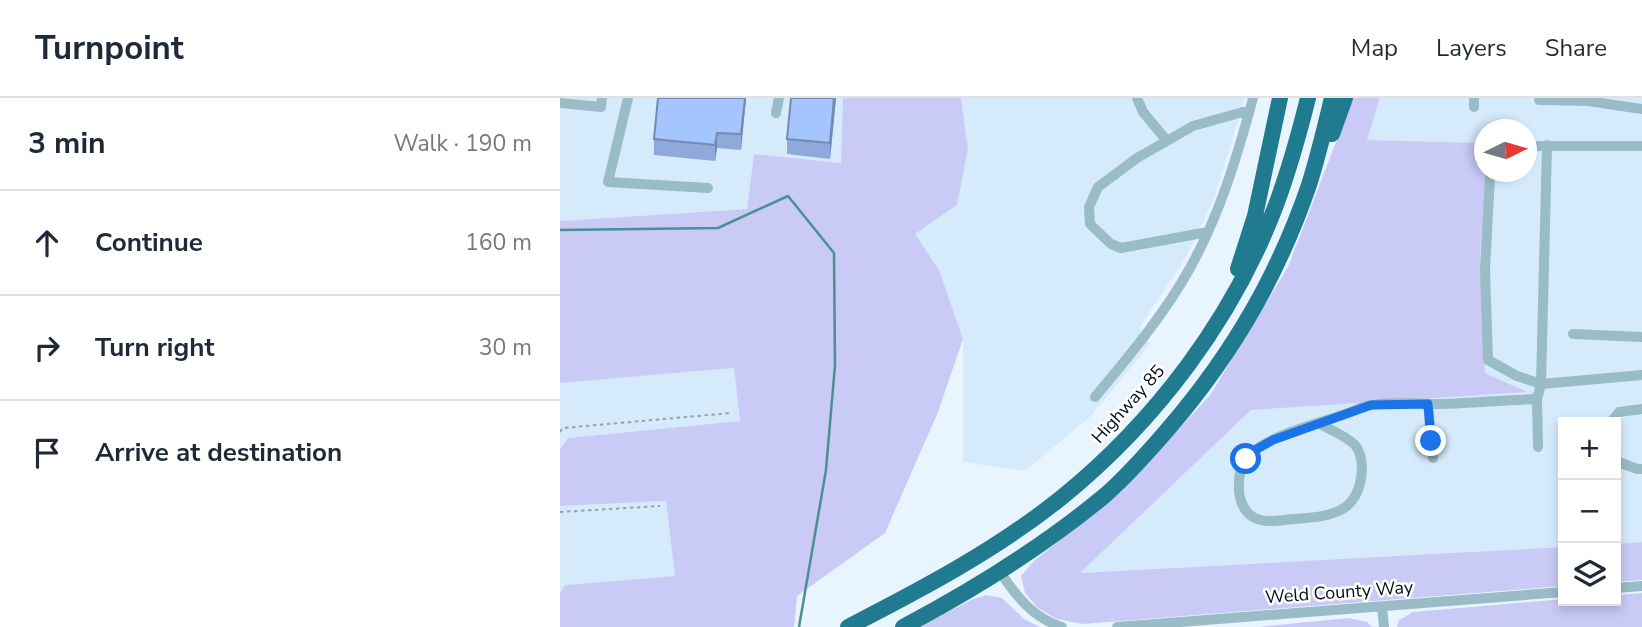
<!DOCTYPE html>
<meta charset="utf-8">
<style>
:root{--surface:#fff;--page:#f2f2f3;--text:#1f2937;--muted:#747a83;--line:#e0e1e3}
body{margin:0;font-family:"Nunito Sans",sans-serif;background:var(--page);color:var(--text)}
.controls{position:absolute;right:21px;bottom:21px;display:grid;overflow:hidden;border-radius:0px;box-shadow:0 4px 10px #0003}
.controls button{width:63px;height:63px;display:grid;place-items:center;padding:0;border:0;border-bottom:2px solid var(--line);background:var(--surface);color:var(--text);font:35px sans-serif}
.compass{position:absolute;left:914px;top:21px;width:63px;height:63px;border-radius:50%;background:var(--surface);box-shadow:0 4px 10px #0003;rotate:85deg}
.stop{position:absolute;width:21px;height:21px;margin:-16px;border:5px solid #1a73e8;border-radius:50%;background:#fff}
.stop.end{background:#1a73e8;border-color:#fff;box-shadow:0 2px 7px #0008}
.list{margin:0;padding:0;list-style:none}
h2{display:flex;justify-content:space-between;align-items:center;height:91px;margin:0;padding:0 28px;font-size:30px}
h2 small{font-size:23px;font-weight:400;color:var(--muted)}
.list li{display:grid;grid-template-columns:46px 1fr auto;gap:21px;align-items:center;box-sizing:border-box;height:105px;padding:0 28px;border-top:2px solid var(--line)}
.list b{display:block;font-size:26px;white-space:nowrap}
.list em{font-size:23px;font-style:normal;color:var(--muted)}
.icon{flex:none;width:38px;height:38px;fill:none;stroke:currentColor;stroke-width:2;stroke-linecap:round;stroke-linejoin:round}
.map{position:relative;flex:none;width:1082px;height:529px;overflow:hidden}
header{display:flex;align-items:center;gap:42px;box-sizing:border-box;height:98px;padding:0 35px;background:var(--surface);border-bottom:2px solid var(--line)}
header strong{font-size:33px}
nav{display:flex;gap:38px;margin-inline-start:auto;font-size:24px}
main{display:flex}
aside{flex:1;background:var(--surface)}
.map>svg:first-child{display:block}
</style>
<header>
<strong>Turnpoint</strong>
<nav><a>Map</a><a>Layers</a><a>Share</a></nav>
</header>
<main>
<aside>
<h2>3 min<small>Walk · 190 m</small></h2>
<ul class="list">
<li><svg class="icon" aria-label="ahead" viewBox="0 0 24 24"><path d="M12 20V5M6 11l6-6 6 6"/></svg><div><b>Continue</b></div><em>160 m</em></li>
<li><svg class="icon" aria-label="right" viewBox="0 0 24 24"><path d="M7 20v-9h11M14 6l5 5-5 5"/></svg><div><b>Turn right</b></div><em>30 m</em></li>
<li><svg class="icon" aria-label="arrive" viewBox="0 0 24 24"><path d="M6 21V4h12l-3 4 3 4H6"/></svg><div><b>Arrive at destination</b></div></li>
</ul>
</aside>
<div class="map">
<svg width="1082" height="529" viewBox="0 0 1082 529">
<rect width="100%" height="100%" fill="#e9f5fe"/>
<!-- built -->
<path fill="#d5ebfc" d="M0,0H283L281,65L195,56L188,111L0,123Z
M401,0H685L654,101L626,159L579,230L590,246L531,318L465,373L403,364V241L355,136L397,107L408,51Z
M820,0H1082V444L1056,446V324H1003V449L519,475L691,312L965,293L925,275L920,156L927,74H967V32H925L924,45L807,42Z
M174,270L180,323L8,340L0,351V285Z
M107,403L115,479L5,487L0,495V408Z"/>
<!-- green -->
<path fill="#c9cbf6" d="M283,0H401L408,51L397,107L355,136L379,172L403,241L378,314L325,435L237,498L234,529H0V495L5,487L115,478L106,403L0,408V351L8,340L180,323L174,270L0,285V123L187,111L194,56L281,65Z
M793,0H820L807,42L924,45L925,74H927L920,156L925,275L967,294L691,312L520,475L1003,449V488L523,526L497,521L478,510L465,495L461,478L475,462L561,394L650,297L728,169Z
M1082,444V482L1056,484V446Z
M1082,495V529H837L839,522L853,514L1003,501V503H1056V497Z
M426,497L442,500L464,521L480,529H359L411,502Z
M789,520L807,524L812,529H698Z"/>
<g fill="none" stroke-linecap="round" stroke-linejoin="round">
<!-- stream -->
<path stroke="#4c8f92" stroke-width="2.5" d="M0,132L158,130L228,98L274,155L275,267L266,372L239,529"/>
<!-- path -->
<path stroke="#96a2aa" stroke-width="2" stroke-dasharray="3.5 3.5" stroke-linecap="butt" d="M0,334L3,330L171,315
M0,414L100,408"/>
<!-- minor -->
<path stroke="#9abcc6" stroke-width="10" d="M68,0L48,84L148,90
M577,0L583,14L607,43
M979,2L1028,3L1082,11
M0,5L41,9L42,0
M914,9V0
M216,15L219,0
M967,48H1082
M932,74L930,78L925,171L928,262L957,278L981,286L1082,277
M648,134L561,150L551,146L530,126L529,109L538,89L577,60L633,28L690,12
M1013,236L1082,239
M535,299C569,258 604,217 630,170C660,116 677,59 693,0
M977,301L978,349
M868,306L873,360
M1051,324L1059,314L1082,311
M759,325C770,332 786,338 795,347C801,354 802,363 802,372C799,417 770,418 734,421C720,422 705,426 693,419C682,412 678,398 679,386C679,377 681,368 686,361C702,339 756,326 782,317C792,314 802,308 812,307C834,303 859,306 881,306C913,305 945,302 977,301L981,286L987,47
M1056,363L1077,371H1082
M440,474C457,499 473,520 502,529
M1056,490L1082,488
M822,509L824,529
M557,529L1003,494"/>
<!-- highway -->
<path stroke="#207a90" stroke-width="16" d="M772,36L785,0
M678,171L695,118L720,0
M288,529C362,491 436,452 501,400C595,324 673,221 716,107C729,72 739,36 748,0
M343,529C415,491 481,450 543,399C562,383 579,364 595,346C665,268 715,186 749,87C758,59 765,29 772,0"/>
</g>
<!-- wall -->
<path fill="#8ea9da" d="M186,0L181,52L157,50L155,63L94,57V41Z
M231,0H276L270,61L227,56V41Z"/>
<!-- shaded-wall -->
<path fill="#748ab2" d="M185,0H186L181,52V36Z
M274,0H276L270,61V45Z
M157,35V50L155,63V47Z"/>
<!-- building -->
<path fill="#a5c5fe" stroke="#748ab2" stroke-width="2" d="M98,0H185L181,36L157,35L155,47L94,41Z
M231,0H274L270,45L227,41Z"/>
<g fill="none" stroke-linecap="round" stroke-linejoin="round">
<!-- route -->
<path stroke="#1a73e8" stroke-width="9" d="M686,361L697,351L713,342L811,307L868,306L871,343"/>
</g>
<g text-anchor="middle" dominant-baseline="central" stroke-width="5" stroke-linejoin="round" paint-order="stroke">
<!-- street labels -->
<g font-size="18" fill="#040e15" stroke="#fff">
<text transform="translate(568 306) rotate(-48)">Highway 85</text>
<text transform="translate(779 494) rotate(-4)">Weld County Way</text>
</g>
</g>
</svg>
<div class="controls">
<button>+</button>
<button>−</button>
<button><svg class="icon" aria-label="layers" viewBox="0 0 24 24"><path d="M12 4l9 5-9 5-9-5zM3 14l9 5 9-5"/></svg></button>
</div>
<svg class="compass" viewBox="-18 -18 36 36"><path d="M0-13l5 13h-10z" fill="#e53935"/><path d="M0 13l5-13h-10z" fill="#747a83"/></svg>
<div class="stop" style="left:686px;top:361px"></div>
<div class="stop end" style="left:871px;top:343px"></div>
</div>
</main>
